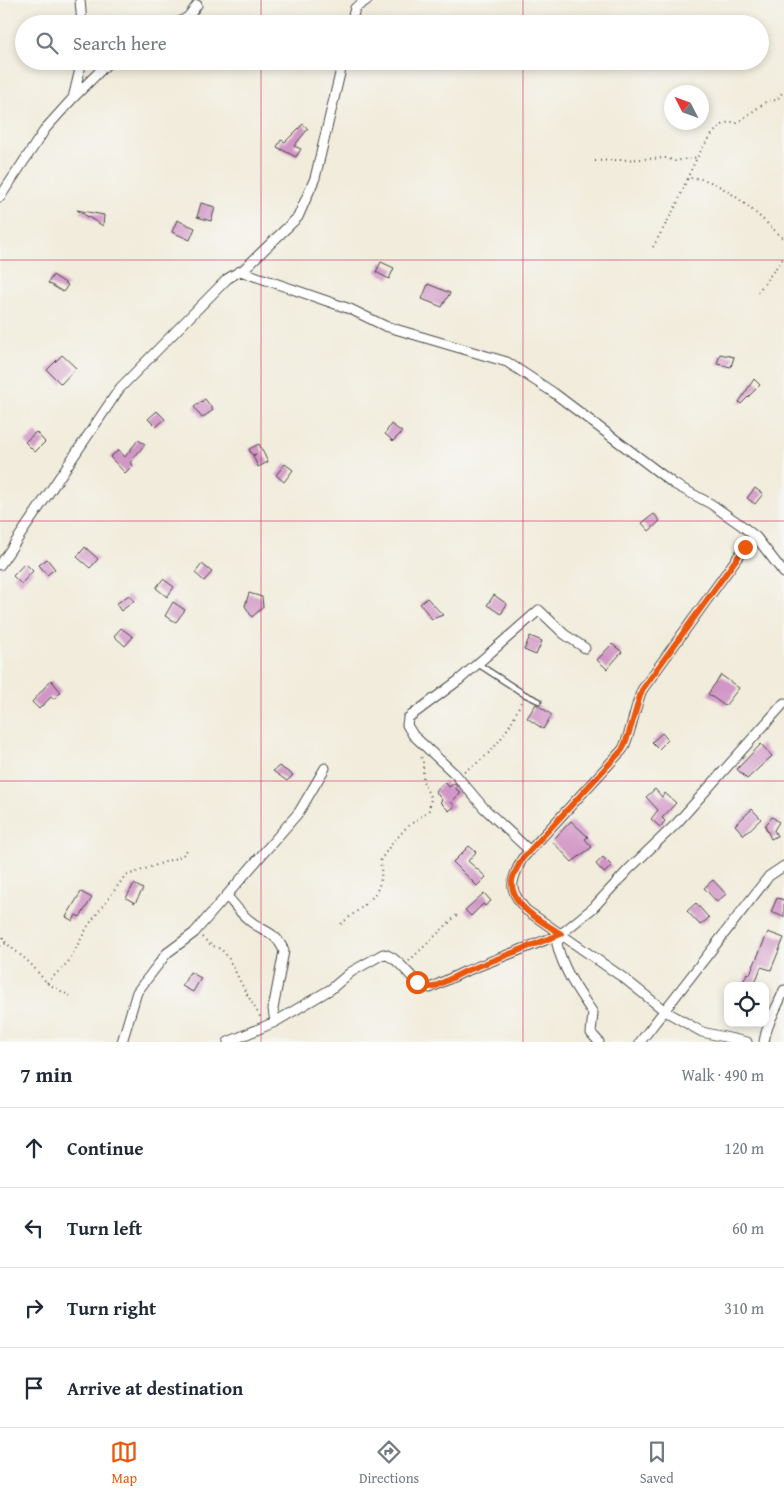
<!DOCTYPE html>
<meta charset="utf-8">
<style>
:root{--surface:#fff;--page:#f6f6f7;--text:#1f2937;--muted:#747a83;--line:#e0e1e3;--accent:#ea580c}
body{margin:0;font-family:"Gentium Book Plus",serif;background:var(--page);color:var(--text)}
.controls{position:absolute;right:15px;bottom:15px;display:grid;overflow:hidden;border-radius:10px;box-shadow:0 2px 8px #0003}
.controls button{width:45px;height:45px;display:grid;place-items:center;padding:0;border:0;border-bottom:1px solid var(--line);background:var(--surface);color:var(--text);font:25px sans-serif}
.compass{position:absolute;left:664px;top:85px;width:45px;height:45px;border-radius:50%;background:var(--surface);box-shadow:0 2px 8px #0003;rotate:312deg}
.stop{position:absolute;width:15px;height:15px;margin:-11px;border:4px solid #ea580c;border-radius:50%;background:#fff}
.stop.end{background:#ea580c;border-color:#fff;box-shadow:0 1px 5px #0008}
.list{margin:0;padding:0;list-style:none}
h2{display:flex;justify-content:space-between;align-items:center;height:65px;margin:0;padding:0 20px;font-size:21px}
h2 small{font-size:16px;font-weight:400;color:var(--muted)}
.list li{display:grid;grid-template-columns:32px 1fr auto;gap:15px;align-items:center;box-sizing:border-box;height:80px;padding:0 20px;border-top:1px solid var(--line)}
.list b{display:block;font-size:19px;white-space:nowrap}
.list em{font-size:16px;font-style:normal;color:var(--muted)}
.icon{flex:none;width:28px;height:28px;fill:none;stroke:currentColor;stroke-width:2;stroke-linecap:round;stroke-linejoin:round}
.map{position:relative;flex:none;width:784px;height:1042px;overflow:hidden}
.search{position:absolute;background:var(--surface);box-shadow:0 2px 8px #0003;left:15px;right:15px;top:15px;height:55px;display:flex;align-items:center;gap:12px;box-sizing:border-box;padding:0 18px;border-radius:28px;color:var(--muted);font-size:19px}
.sheet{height:385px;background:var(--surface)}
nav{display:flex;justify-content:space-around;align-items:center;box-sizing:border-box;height:70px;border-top:1px solid var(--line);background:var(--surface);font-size:14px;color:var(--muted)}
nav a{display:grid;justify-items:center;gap:2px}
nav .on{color:var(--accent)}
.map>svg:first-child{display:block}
</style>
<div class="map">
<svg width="784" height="1042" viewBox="0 0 784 1042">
<rect width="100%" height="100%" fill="#f6f6f2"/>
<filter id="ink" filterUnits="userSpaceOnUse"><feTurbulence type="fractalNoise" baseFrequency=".02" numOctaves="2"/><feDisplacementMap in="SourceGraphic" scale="10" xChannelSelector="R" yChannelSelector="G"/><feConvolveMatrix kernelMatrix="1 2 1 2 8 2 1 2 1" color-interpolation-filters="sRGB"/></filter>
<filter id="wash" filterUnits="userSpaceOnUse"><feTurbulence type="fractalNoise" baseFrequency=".0096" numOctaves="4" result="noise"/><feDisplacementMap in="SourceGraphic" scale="20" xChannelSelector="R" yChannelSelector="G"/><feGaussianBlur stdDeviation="1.12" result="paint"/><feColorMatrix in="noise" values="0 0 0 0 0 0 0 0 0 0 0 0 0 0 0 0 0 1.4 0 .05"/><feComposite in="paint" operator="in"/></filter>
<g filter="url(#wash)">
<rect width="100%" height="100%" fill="#f1ecdb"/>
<g id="blocks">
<!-- building -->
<path fill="#d195c6" d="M303,124L308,129L294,146L301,149L296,157L277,147L281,140L285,142Z
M201,203L215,207L211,221L197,217Z
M77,210L104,215L103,226Z
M177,220L195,228L190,240L172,232Z
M381,262L394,268L389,279L376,272Z
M53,275L68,285L63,292L48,283Z
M428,284L450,293L442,307L422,299Z
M720,354L734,357L731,367L717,364Z
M62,355L76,368L61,384L47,370Z
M754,379L760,385L741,404L739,402Z
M205,399L213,410L202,418L194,407Z
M157,411L165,419L156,427L148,419Z
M391,424L402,432L393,441L385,434Z
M36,432L45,442L35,452L25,442Z
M138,440L145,444L130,463L133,465L125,473L110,457L119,450L125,457Z
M259,444L268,462L258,467L253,456L256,454L252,455L249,449Z
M285,464L293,470L284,482L276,475Z
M755,488L763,494L755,504L747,498Z
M654,514L660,521L649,531L642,523Z
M85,547L98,559L90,568L77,557Z
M47,559L55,569L47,575L39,565Z
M25,563L33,571L21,584L13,576Z
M202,564L212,572L204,581L195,573Z
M163,579L174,587L167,597L156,588Z
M249,593L262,597L263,607L252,617L245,606Z
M129,595L134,601L121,611L116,604Z
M494,595L507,604L501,614L487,605Z
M427,598L443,615L432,619L420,604Z
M173,602L185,610L176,622L165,616Z
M121,628L133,637L125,646L114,636Z
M530,636L542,641L536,655L524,650Z
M612,644L622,652L607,669L597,660Z
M721,675L739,688L725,706L708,694Z
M51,680L61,692L54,699L51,697L39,709L32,702Z
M536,704L552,715L543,729L527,718Z
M662,733L668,740L659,749L652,742Z
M761,744L772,756L747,779L737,769Z
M279,766L293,775L287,781L273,771Z
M445,782L449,787L455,783L457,786L456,789L461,793L451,802L455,806L449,811L440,802L442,800L435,791Z
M655,789L662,797L665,793L676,803L662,818L665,821L660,827L651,819L658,810L646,797Z
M752,809L761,819L744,835L735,825Z
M772,817L779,822L774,830L777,836L771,839L765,826Z
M571,821L588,837L585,839L592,847L572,862L552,841Z
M469,846L476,852L468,861L486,877L477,886L453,862Z
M603,857L612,866L604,873L596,864Z
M713,880L726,894L717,902L704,888Z
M134,884L143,889L135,903L126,898Z
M81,892L92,898L80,917L76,915L73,921L66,917Z
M484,893L491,901L485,906L483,904L471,916L465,910Z
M777,898L784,900V917L771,912Z
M696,903L709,918L700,925L687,911Z
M768,932L784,938L771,970L761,967L754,986L743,983L747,973L750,974Z
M190,972L201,978L193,992L182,986Z"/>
</g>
</g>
<g filter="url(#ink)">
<use href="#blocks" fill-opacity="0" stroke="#494845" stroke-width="1"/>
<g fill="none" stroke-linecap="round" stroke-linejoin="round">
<defs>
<path id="lane" d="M478,664L524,694L539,701"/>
<path id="street" d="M80,0L82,24
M176,24L188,17L197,5
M351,24L355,8L367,0
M73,98L82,61
M0,197L46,128L73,98L110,61
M242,271L298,217L315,178L343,61
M0,565L120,388L227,279L240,271L350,309L385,326L507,362L554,393L674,484L711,504L741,525L756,537L784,573
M530,851L484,808L456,775L413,735L407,725L408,718L459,680L539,610L564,634L585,648
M227,896C234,904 240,913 249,920C264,933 275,930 284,951L273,1009L275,1022
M122,1042L137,992L167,953L194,933L299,812L325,768
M228,1042L275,1022L331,989L351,972L383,954C403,958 410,984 430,988L466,971L561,934
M599,1042L591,1033L593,1013C578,991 563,970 557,944L561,934L593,908L629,869L677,823L784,703
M640,1042L769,876L784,866
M747,1042L702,1032L665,1011L625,979L526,910C508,889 510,883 522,859L623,749C632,730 634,710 642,690L745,547L756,537
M764,1042C767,1021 777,1009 784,990"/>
</defs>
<!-- lane casing -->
<use href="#lane" stroke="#494845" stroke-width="7"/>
<!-- street casing -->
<use href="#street" stroke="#494845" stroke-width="11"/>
<!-- path -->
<path stroke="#494845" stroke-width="2" stroke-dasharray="1 4" stroke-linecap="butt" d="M595,161L666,158L675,161L698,157
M687,179C694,163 716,114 737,123L767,101L777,100L784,90
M653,247L678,202L687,179C716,171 764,221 784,239
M758,292L784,257
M464,771C492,757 511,728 522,699
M341,924C364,904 387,895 380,861L390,846L405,829L429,810L431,799L423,781V761L420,755
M0,933L6,943L30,963L47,983L70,996
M202,937L211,945L221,949L228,957L245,991L261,1018
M0,946L6,943
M409,961L458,914
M47,983L69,961L88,926L125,876L182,856L187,850"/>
<!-- lane -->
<use href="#lane" stroke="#fff" stroke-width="4.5"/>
<!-- street -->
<use href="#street" stroke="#fff" stroke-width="9"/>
</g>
</g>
<g fill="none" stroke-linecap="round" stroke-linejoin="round" filter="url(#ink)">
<!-- route -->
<path stroke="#ea580c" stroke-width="6" d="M417,982L424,987H434L466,971L561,934C544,922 510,907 512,881C513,874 519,865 522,859L622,750C632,730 635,710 642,690L745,547"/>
</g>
<!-- grid -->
<path fill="none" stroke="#c2185b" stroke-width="1" stroke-opacity="0.55" d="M261,0V24M523,0V24M261,61V1042M523,61V1042M0,260H784M0,521H784M0,781H784"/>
</svg>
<div class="controls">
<button><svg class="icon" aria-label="locate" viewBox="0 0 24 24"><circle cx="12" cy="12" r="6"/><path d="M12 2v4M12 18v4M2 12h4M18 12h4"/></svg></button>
</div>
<svg class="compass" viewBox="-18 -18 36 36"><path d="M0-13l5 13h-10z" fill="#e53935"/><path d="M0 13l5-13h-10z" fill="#747a83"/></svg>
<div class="stop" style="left:417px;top:982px"></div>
<div class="stop end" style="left:745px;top:547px"></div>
<div class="search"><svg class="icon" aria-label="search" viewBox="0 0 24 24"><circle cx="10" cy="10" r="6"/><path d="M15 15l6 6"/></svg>Search here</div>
</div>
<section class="sheet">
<h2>7 min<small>Walk · 490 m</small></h2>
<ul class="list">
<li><svg class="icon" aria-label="ahead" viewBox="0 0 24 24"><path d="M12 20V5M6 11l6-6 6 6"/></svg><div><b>Continue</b></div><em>120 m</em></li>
<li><svg class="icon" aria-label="left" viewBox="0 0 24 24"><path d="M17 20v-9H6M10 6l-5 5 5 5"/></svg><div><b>Turn left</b></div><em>60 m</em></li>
<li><svg class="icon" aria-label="right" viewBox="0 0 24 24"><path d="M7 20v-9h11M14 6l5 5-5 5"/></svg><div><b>Turn right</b></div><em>310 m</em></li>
<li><svg class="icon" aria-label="arrive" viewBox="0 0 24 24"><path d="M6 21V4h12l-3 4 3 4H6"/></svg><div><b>Arrive at destination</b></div></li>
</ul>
</section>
<nav>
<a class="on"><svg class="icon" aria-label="map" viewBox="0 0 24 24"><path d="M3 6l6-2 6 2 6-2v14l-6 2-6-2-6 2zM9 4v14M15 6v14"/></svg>Map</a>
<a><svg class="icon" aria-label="directions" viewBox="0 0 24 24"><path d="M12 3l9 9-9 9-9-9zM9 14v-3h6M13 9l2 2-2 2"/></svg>Directions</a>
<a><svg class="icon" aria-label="saved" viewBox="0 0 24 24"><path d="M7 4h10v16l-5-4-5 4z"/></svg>Saved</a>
</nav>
